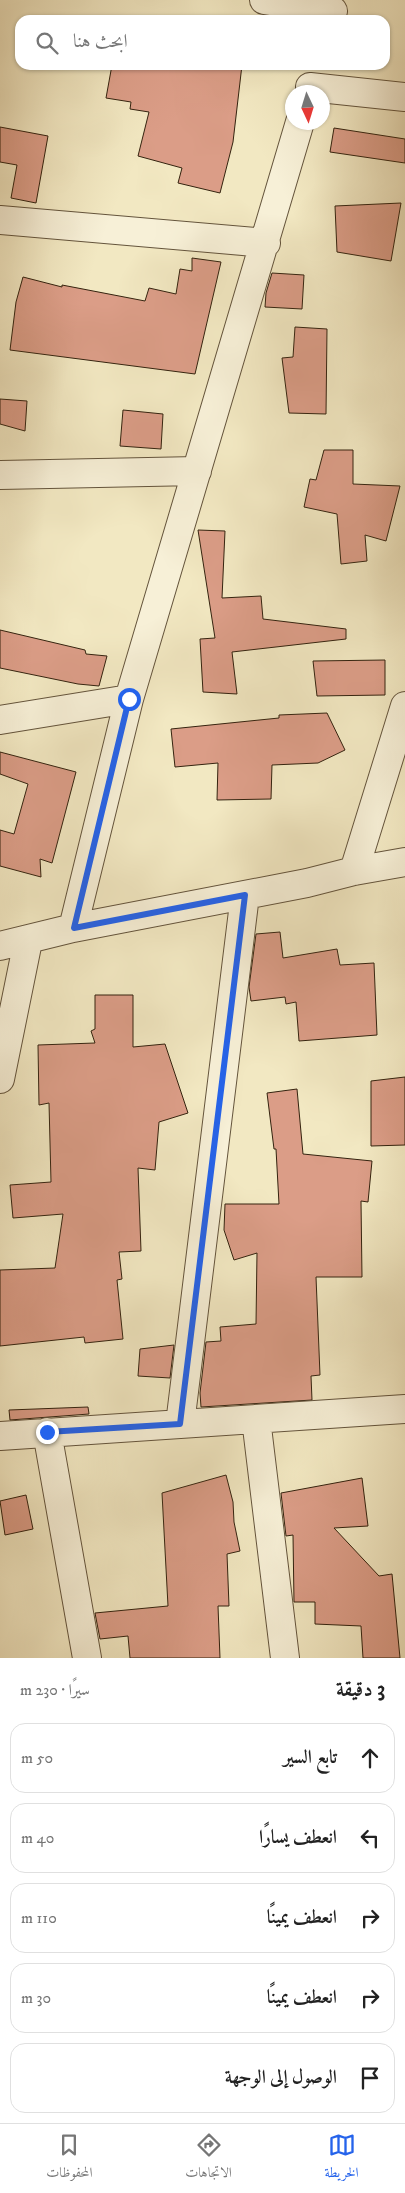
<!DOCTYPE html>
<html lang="ar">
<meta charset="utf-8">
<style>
:root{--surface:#fff;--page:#f6f6f6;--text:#222;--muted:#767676;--line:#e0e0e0;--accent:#2563eb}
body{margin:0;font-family:"IM FELL DW Pica",Amiri,serif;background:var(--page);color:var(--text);direction:rtl}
.compass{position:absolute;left:285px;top:85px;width:45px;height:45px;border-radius:50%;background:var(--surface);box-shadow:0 1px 4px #0004;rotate:176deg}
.stop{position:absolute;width:15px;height:15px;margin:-11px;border:4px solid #2563eb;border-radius:50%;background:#fff}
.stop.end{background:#2563eb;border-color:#fff;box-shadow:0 1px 5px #0008}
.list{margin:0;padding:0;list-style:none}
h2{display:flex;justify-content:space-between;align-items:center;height:65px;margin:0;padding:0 20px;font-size:21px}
h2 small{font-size:16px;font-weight:400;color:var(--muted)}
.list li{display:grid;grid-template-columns:32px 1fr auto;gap:15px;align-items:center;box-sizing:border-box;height:70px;margin:0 10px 10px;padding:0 10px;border:1px solid var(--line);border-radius:15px}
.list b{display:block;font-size:19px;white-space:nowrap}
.list em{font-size:16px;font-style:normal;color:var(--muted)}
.icon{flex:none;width:28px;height:28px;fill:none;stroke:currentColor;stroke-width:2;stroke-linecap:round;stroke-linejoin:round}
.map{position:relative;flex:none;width:405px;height:1658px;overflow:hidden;direction:ltr}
.search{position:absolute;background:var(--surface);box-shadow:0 1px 4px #0004;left:15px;right:15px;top:15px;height:55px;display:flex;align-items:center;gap:12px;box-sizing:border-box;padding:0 18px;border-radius:15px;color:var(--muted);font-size:19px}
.sheet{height:465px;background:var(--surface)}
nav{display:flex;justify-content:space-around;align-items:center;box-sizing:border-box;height:70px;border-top:1px solid var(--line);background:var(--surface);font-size:14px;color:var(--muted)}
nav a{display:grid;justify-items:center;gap:2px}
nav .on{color:var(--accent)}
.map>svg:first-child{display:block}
</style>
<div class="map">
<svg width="405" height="1658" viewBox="0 0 405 1658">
<rect width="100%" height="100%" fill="#f2e8c2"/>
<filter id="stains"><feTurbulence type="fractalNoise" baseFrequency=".004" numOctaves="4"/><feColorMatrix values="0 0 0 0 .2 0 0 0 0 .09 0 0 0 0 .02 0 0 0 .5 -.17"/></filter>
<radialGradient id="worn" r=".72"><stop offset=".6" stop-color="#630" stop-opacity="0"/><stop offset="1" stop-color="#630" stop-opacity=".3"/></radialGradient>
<!-- building -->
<path fill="#db9d87" stroke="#34230f" d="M112,65H242L233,142L220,193L178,183L182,168L138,156L149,112L130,109L131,102L106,98Z
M0,127L48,136L36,203L11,198L17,165L0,162Z
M334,128L405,139V163L330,152Z
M401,203L391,261L337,252L335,206Z
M192,258L221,262L195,374L10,350L16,302L23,277L62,287V285L145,301L149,288L176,294L180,269L192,271Z
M272,273L304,275L302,309L265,307L266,293Z
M295,327L327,329L326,414L289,413L282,358L293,357Z
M0,399L27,401L25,431L0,424Z
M123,410L163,414L161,449L120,446Z
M324,450H353V484L400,486L386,541L365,535L367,561L341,564L337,514L304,507L310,479L316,480Z
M198,530L225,531L222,598L261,596L263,619L346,629V639L232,652L237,694L203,692L200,639L215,638Z
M0,630L85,650L86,654L107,656L99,686L78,684L0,668Z
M385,660V695L317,696L313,661Z
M327,713L345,750L318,763L272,765L271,799L217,800L218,763L175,767L171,729L279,718V715Z
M0,752L76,772L52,863L40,859L41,877L0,866V830L14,834L28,784L0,774Z
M280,932L283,958L337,949L340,965L374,963L377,1035L299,1041L296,1002L286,1004L285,997L251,1001L249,987L256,934Z
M95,995H133V1047L165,1044L188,1113L159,1122L155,1170L138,1168L141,1251L119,1252L122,1279L117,1280L123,1339L85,1343L84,1337L0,1346V1270L55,1268L63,1214L13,1218L10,1185L51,1182L49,1103L39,1105L38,1045L95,1043L91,1031L95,1029Z
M405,1077V1145L371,1146V1081Z
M297,1089L303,1154L372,1161L368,1202L361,1201L362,1277H316L320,1375L311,1376L312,1400L201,1407L200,1393L206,1342L221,1341L220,1327L256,1324L257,1253L234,1260L224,1230L225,1204H279L276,1149H274L267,1093Z
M174,1345L170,1378L138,1376L140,1349Z
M88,1407L89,1414L10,1420L9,1410Z
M226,1475L233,1502L234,1522L240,1551L227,1554L229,1606H218L220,1658H130L128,1636L100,1639L95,1613L168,1606L162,1493Z
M362,1478L368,1526L334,1528L379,1576L392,1574L400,1658H363L361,1626L315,1624V1602H294L293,1535L286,1536L281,1493Z
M26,1495L33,1529L5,1535L0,1501Z"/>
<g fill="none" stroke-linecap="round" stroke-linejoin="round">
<defs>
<path id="minor" d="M264,0L333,11
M310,87L405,97
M0,220L266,243
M0,475L197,471
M0,720L129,699
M354,871L405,706
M73,928L129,699L300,122
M0,946L73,928L307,883L354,871L405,862
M0,1079L28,941
M256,1419L285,1658
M180,1424L245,895
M47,1432L87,1658
M0,1436L405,1409"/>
</defs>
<!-- minor casing -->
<use href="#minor" stroke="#64543c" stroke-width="30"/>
<!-- minor -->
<use href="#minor" stroke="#f7f0d7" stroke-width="28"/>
</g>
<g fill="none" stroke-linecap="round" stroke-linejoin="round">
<!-- route -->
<path stroke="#2563eb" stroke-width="6" d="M47,1432L180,1424L245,895L74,928L129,699"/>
</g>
<rect width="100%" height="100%" filter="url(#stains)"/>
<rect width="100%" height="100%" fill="url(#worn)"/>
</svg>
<svg class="compass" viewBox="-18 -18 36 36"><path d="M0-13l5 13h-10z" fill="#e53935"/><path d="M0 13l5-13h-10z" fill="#767676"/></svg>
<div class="stop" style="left:129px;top:699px"></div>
<div class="stop end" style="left:47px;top:1432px"></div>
<div class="search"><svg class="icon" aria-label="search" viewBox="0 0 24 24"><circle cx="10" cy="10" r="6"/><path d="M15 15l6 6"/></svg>ابحث هنا</div>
</div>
<section class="sheet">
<h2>3 دقيقة<small>سيرًا · 230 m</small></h2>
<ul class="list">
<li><svg class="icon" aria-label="ahead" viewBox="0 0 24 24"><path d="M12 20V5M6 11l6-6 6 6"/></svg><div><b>تابع السير</b></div><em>50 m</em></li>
<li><svg class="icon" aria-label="left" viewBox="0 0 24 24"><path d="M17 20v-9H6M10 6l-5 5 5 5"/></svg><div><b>انعطف يسارًا</b></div><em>40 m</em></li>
<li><svg class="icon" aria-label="right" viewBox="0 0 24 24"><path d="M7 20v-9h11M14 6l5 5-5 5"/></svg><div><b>انعطف يمينًا</b></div><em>110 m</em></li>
<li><svg class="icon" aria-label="right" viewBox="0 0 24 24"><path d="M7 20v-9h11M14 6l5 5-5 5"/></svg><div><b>انعطف يمينًا</b></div><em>30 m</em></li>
<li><svg class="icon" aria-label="arrive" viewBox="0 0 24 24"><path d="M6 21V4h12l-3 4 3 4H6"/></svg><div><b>الوصول إلى الوجهة</b></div></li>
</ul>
</section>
<nav>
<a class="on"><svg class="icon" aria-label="map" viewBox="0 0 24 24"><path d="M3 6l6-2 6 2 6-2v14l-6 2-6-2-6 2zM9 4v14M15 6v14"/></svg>الخريطة</a>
<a><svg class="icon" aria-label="directions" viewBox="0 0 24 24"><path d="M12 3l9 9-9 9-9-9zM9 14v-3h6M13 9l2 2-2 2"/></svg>الاتجاهات</a>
<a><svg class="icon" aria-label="saved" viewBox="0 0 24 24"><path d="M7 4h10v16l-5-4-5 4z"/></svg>المحفوظات</a>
</nav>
